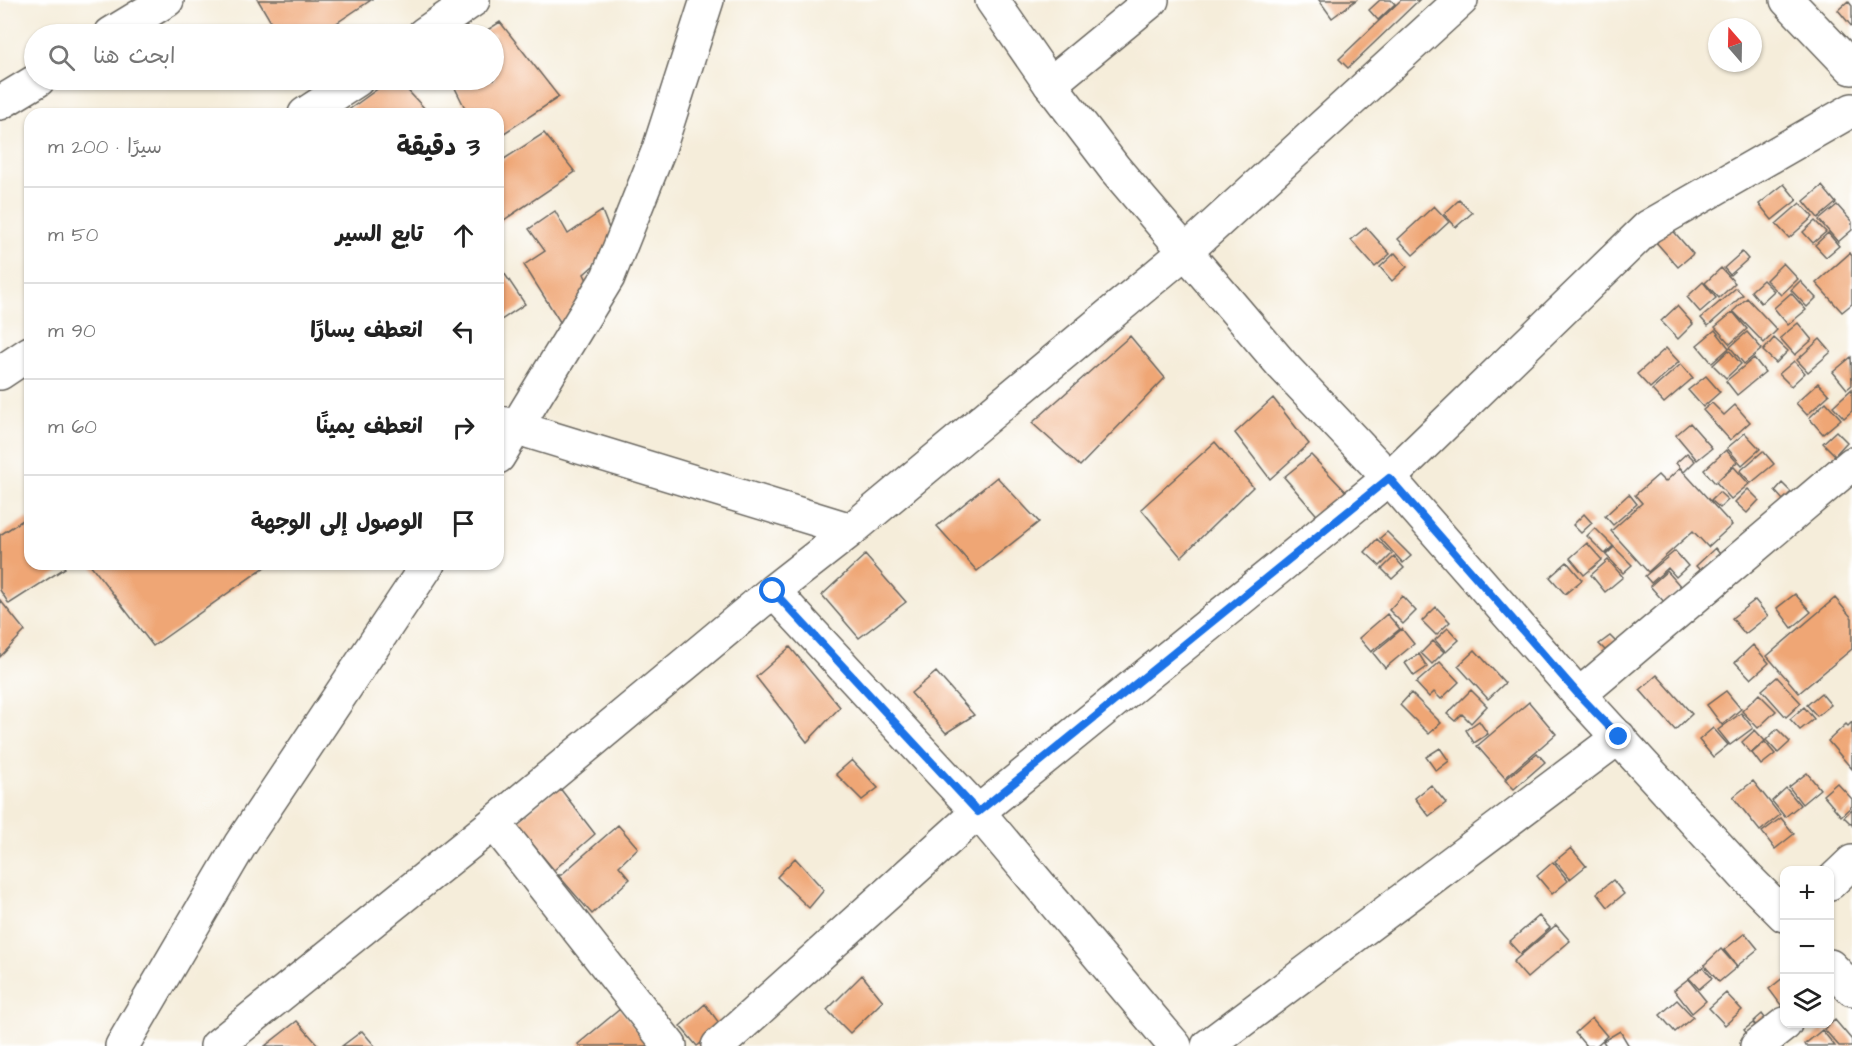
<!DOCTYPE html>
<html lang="ar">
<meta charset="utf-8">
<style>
:root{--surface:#fff;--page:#f2f2f2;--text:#222;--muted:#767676;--line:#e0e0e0}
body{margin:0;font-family:"Architects Daughter","Playpen Sans Arabic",sans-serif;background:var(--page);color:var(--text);direction:rtl}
.controls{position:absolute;right:18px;bottom:18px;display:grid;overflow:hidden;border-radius:12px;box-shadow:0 2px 4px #0004}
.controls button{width:54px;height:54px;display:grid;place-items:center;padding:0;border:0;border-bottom:2px solid var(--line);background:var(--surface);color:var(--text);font:30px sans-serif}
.compass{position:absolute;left:1708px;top:18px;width:54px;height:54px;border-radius:50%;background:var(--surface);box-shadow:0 2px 4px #0004;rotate:340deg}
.stop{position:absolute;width:18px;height:18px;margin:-14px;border:4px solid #1a73e8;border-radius:50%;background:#fff}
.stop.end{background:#1a73e8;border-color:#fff;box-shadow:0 2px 6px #0008}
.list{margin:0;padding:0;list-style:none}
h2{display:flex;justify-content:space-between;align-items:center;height:78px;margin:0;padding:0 24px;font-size:26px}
h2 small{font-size:20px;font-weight:400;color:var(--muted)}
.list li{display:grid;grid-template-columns:39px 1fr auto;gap:18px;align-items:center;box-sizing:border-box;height:96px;padding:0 24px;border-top:2px solid var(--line)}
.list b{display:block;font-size:22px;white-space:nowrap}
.list em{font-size:20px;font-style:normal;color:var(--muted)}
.icon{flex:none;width:33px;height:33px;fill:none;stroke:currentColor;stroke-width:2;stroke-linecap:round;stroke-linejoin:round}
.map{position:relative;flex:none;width:1852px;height:1046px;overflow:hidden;direction:ltr}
.search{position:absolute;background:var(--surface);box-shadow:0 2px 4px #0004;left:24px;top:24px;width:480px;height:66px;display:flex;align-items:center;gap:15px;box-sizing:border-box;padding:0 21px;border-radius:33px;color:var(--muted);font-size:22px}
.panel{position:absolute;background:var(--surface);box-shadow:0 2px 4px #0004;left:24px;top:108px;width:480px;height:462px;border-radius:18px;direction:rtl}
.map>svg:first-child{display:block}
</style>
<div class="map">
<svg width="1852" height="1046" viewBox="0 0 1852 1046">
<rect width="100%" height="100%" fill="#fff"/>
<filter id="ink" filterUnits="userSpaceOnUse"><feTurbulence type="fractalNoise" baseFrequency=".0167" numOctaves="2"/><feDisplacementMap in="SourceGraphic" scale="12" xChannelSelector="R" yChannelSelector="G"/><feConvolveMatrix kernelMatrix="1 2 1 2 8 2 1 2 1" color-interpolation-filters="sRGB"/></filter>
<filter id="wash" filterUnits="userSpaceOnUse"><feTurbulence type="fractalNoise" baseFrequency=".008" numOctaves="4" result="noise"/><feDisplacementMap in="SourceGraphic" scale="24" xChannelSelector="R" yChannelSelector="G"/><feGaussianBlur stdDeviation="1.35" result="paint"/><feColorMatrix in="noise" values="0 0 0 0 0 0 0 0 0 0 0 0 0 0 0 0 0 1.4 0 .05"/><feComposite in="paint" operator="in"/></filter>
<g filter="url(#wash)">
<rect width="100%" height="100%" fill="#f5edda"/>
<g id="blocks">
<!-- building -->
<path fill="#efa675" d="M258,0H371L320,34H278Z
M1319,0H1356L1332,18Z
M1380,0H1391L1395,4L1378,20L1369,10Z
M1401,0H1419L1348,68L1339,59Z
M1848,1L1852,6V27L1838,10Z
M500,22L559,97L498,137V114H468L451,80H494V34H481Z
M390,80H398L425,109L418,114H343Z
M544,133L575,172L498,224V163Z
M1784,184L1797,200L1772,220L1759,204Z
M1822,186L1836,203L1818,218L1804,201Z
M1459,200L1472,213L1456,227L1444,214Z
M1800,203L1813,217L1789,238L1776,224Z
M1837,205L1852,222V230L1838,242L1819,220Z
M1434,206L1449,222L1413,255L1398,239Z
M555,211L568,234L602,211L616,246L584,274L593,293L562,325L524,265L545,251L529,229Z
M1815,221L1826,232L1813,243L1803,232Z
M1366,227L1390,254L1375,267L1351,240Z
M1670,227L1693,254L1678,267L1655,241Z
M1828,233L1839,246L1826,257L1815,245Z
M1742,252L1748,259L1730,275L1724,268Z
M1395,253L1407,267L1392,281L1380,267Z
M1850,253L1852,256V304L1842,312L1816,283Z
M1783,263L1798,279L1781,295L1766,280Z
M498,264L525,304L498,322Z
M1721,268L1735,283L1719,298L1705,283Z
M1763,280L1774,291L1761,303L1751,291Z
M1800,281L1816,298L1807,307L1791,290Z
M1703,282L1716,298L1700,312L1687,297Z
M1736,288L1743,295L1708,326L1701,318Z
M1791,293L1806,310L1788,325L1774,308Z
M1747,298L1777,330L1764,343L1733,311Z
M1677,306L1693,324L1678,339L1661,321Z
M1733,312L1747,329L1730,344L1715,327Z
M1798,323L1812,340L1795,355L1780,338Z
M1715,330L1729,348L1712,363L1697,345Z
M1747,332L1762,349L1744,364L1730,347Z
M1130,336L1165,378L1080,466L1032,423Z
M1774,338L1788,351L1776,363L1763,351Z
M1820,339L1831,352L1808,372L1797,360Z
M1666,348L1679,362L1650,388L1637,374Z
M1729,350L1741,364L1726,378L1713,365Z
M1851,357L1852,385L1847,389L1833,372Z
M1754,358L1765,372L1737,395L1726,381Z
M1794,361L1805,373L1791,386L1779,374Z
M1681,364L1693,378L1664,403L1652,390Z
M1706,376L1720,392L1703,407L1688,390Z
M1818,383L1829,395L1807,415L1796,403Z
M1852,389V411L1844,418L1833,406Z
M1273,398L1309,444L1270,479L1235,433Z
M1826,402L1841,419L1823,434L1809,418Z
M1712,403L1724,415L1735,405L1750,422L1730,440L1703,410Z
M1690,423L1712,448L1697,460L1676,435Z
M1836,431L1847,442L1835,455L1823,443Z
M1745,433L1760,449L1742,465L1727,448Z
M1215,442L1253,487L1181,557L1141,509Z
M1726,450L1737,462L1715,483L1704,470Z
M1763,451L1774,464L1751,483L1740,471Z
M1687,453L1695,461L1684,472L1676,463Z
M1311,455L1350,496L1321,520L1284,477Z
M1734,467L1749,484L1731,499L1716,482Z
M1680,468L1732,525L1708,547L1693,531L1648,572L1611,531L1642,503L1635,495L1658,475L1665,482Z
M997,477L1039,522L977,571L937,526Z
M1782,483L1791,492L1783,500L1775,491Z
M1748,489L1759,500L1747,513L1735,502Z
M1719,492L1728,500L1720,508L1711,500Z
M1629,494L1637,504L1613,525L1605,516Z
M1584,514L1592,523L1581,533L1573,525Z
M26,518L30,523V564H62L65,568L9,604L0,590V535Z
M1595,528L1613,546L1605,554L1587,536Z
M1387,532L1411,556L1403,563L1380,538Z
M1377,539L1392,554L1380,566L1365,552Z
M1587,543L1602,560L1584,575L1570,558Z
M1614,547L1632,565L1623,573L1606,555Z
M1715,548L1720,554L1701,571L1696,566Z
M1675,551L1688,566L1676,577L1668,568L1651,583L1645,576Z
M865,555L906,602L859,638L822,595Z
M1394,557L1404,568L1392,579L1382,569Z
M1608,560L1623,577L1605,592L1591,575Z
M1567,562L1582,580L1565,594L1550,577Z
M90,564H269L153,646Z
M1667,571L1682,588L1665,603L1650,586Z
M1795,594L1811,612L1792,628L1777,608Z
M1402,596L1416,611L1403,624L1389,610Z
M1835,598L1852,618V649L1799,693L1767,656Z
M0,600L25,631L0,657Z
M1755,600L1768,616L1745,634L1732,618Z
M1436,607L1450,622L1436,635L1422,621Z
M1387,614L1400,629L1371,652L1359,638Z
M1448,628L1459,640L1446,652L1435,640Z
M1402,629L1414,644L1385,668L1373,653Z
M1610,636L1616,642L1605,650L1599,644Z
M1433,641L1444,652L1432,664L1421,653Z
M1753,645L1769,663L1751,679L1735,662Z
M790,647L840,707L807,742L756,677Z
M1475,650L1505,683L1488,699L1458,666Z
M1419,654L1427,667L1414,676L1405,663Z
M1440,662L1459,682L1441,699L1434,692L1429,697L1416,683Z
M936,672L974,715L946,733L911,693Z
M1657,675L1692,714L1675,730L1640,690Z
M1777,677L1801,703L1786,717L1762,690Z
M1471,690L1487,706L1471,723L1462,714L1455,721L1447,714Z
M1726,691L1741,709L1722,725L1707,705Z
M1411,693L1441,723L1429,734L1400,705Z
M1821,693L1831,705L1817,716L1807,705Z
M1759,694L1776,711L1758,728L1742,711Z
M1529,702L1556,734L1505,778L1477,746Z
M1804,707L1814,719L1800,730L1790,719Z
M1741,713L1753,728L1730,745L1718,730Z
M1479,721L1488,734L1474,743L1466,730Z
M1852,722V769L1828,741L1846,724L1848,726Z
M1713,728L1728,745L1713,757L1699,740Z
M1777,729L1790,742L1778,753L1766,740Z
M1755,730L1765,741L1751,753L1742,742Z
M1765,742L1775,754L1761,765L1752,753Z
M1440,748L1449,761L1436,771L1426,757Z
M1537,753L1545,762L1514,789L1505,780Z
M852,760L878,788L862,800L836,774Z
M1807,773L1820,789L1802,804L1789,787Z
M1753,781L1780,815L1760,831L1733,797Z
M1837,783L1852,799V806L1841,816L1823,795Z
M1431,785L1446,803L1429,816L1415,798Z
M559,787L595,834L554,870L515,823Z
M1786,788L1800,805L1785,817L1772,801Z
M1852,809V825L1844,817Z
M1781,818L1794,834L1775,849L1762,832Z
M618,825L638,848L619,866L630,879L592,914L558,875H561Z
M1571,848L1586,866L1570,879L1555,861Z
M795,858L824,890L809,908L777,877Z
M1553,862L1568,881L1552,894L1537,876Z
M1613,880L1624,894L1608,907L1597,893Z
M1539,916L1550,928L1520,954L1509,942Z
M1556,925L1570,941L1527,978L1513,962Z
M1745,933L1758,949L1737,966L1724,950Z
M1721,949L1737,967L1719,982L1704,965Z
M1703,967L1712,978L1699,989L1689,978Z
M862,975L883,1001L850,1033L827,1010Z
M1784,977V1009L1769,989Z
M1688,979L1706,1001L1692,1013L1674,990Z
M1726,993L1742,1010L1725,1025L1709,1008Z
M1677,1000L1693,1017L1675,1032L1660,1015Z
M705,1004L722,1027L697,1046L680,1026Z
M620,1009L649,1046H580L578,1044Z
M1762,1014L1768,1022L1759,1029L1753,1022Z
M1592,1018L1607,1036L1596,1046H1586L1575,1033Z
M1835,1020L1852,1040V1046H1839L1824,1029Z
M297,1021L319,1046H265Z
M1753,1023L1759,1030L1750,1038L1744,1030Z
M1822,1030L1835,1046H1806L1805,1044Z
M362,1031L375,1046H342Z
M1620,1031L1629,1046H1606L1603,1041Z"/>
</g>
</g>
<g filter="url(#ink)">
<use href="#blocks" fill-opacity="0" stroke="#68655e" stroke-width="1.5"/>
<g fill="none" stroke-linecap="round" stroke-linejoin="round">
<defs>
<path id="minor" d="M1787,0L1852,68
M111,34L167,0
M424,34L473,0
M1050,84L1152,0
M0,103L38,80
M305,114L357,80
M0,373L30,353
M498,422L851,530
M498,457L608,277L659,149L707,0
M773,591L978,812L1175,1046
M1579,695L1852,464
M494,823L670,1046
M1830,883L1852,862
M122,1046L240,845L428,564
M217,1046L494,823L773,591L851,530L1185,252L1461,0
M718,1046L978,812L1389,478L1648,227L1852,110
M1208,1046L1619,737
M1757,1046L1785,1024"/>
<path id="tertiary" d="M992,0L1050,84L1115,169L1283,366L1389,478L1579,695L1746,877L1784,915
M1830,966L1852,989"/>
</defs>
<!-- minor casing -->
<use href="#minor" stroke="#68655e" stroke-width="36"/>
<!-- tertiary casing -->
<use href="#tertiary" stroke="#68655e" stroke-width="36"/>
<!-- minor -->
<use href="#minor" stroke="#fff" stroke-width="33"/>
<!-- tertiary -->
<use href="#tertiary" stroke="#fff" stroke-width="33"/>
</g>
</g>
<g fill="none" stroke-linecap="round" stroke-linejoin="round" filter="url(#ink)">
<!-- route -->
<path stroke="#1a73e8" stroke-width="8" d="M773,591L978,812L1389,478L1579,695L1619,737"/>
</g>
</svg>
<div class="controls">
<button>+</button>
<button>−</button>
<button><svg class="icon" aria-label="layers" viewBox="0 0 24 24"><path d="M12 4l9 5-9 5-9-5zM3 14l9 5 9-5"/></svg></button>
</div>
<svg class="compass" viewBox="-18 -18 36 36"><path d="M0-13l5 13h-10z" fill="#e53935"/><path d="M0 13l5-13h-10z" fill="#767676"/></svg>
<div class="stop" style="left:773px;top:591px"></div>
<div class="stop end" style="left:1619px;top:737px"></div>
<div class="search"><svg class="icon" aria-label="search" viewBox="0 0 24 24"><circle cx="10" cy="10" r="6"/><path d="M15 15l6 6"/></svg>ابحث هنا</div>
<section class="panel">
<h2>3 دقيقة<small>سيرًا · 200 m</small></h2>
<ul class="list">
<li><svg class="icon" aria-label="ahead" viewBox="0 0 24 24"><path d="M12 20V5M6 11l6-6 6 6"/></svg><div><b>تابع السير</b></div><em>50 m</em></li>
<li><svg class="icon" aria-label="left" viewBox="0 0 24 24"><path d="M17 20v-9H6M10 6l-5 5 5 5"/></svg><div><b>انعطف يسارًا</b></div><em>90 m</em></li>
<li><svg class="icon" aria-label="right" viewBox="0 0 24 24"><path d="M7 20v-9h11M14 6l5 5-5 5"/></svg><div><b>انعطف يمينًا</b></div><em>60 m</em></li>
<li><svg class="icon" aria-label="arrive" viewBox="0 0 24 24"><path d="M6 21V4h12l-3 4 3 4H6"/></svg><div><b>الوصول إلى الوجهة</b></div></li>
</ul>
</section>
</div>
